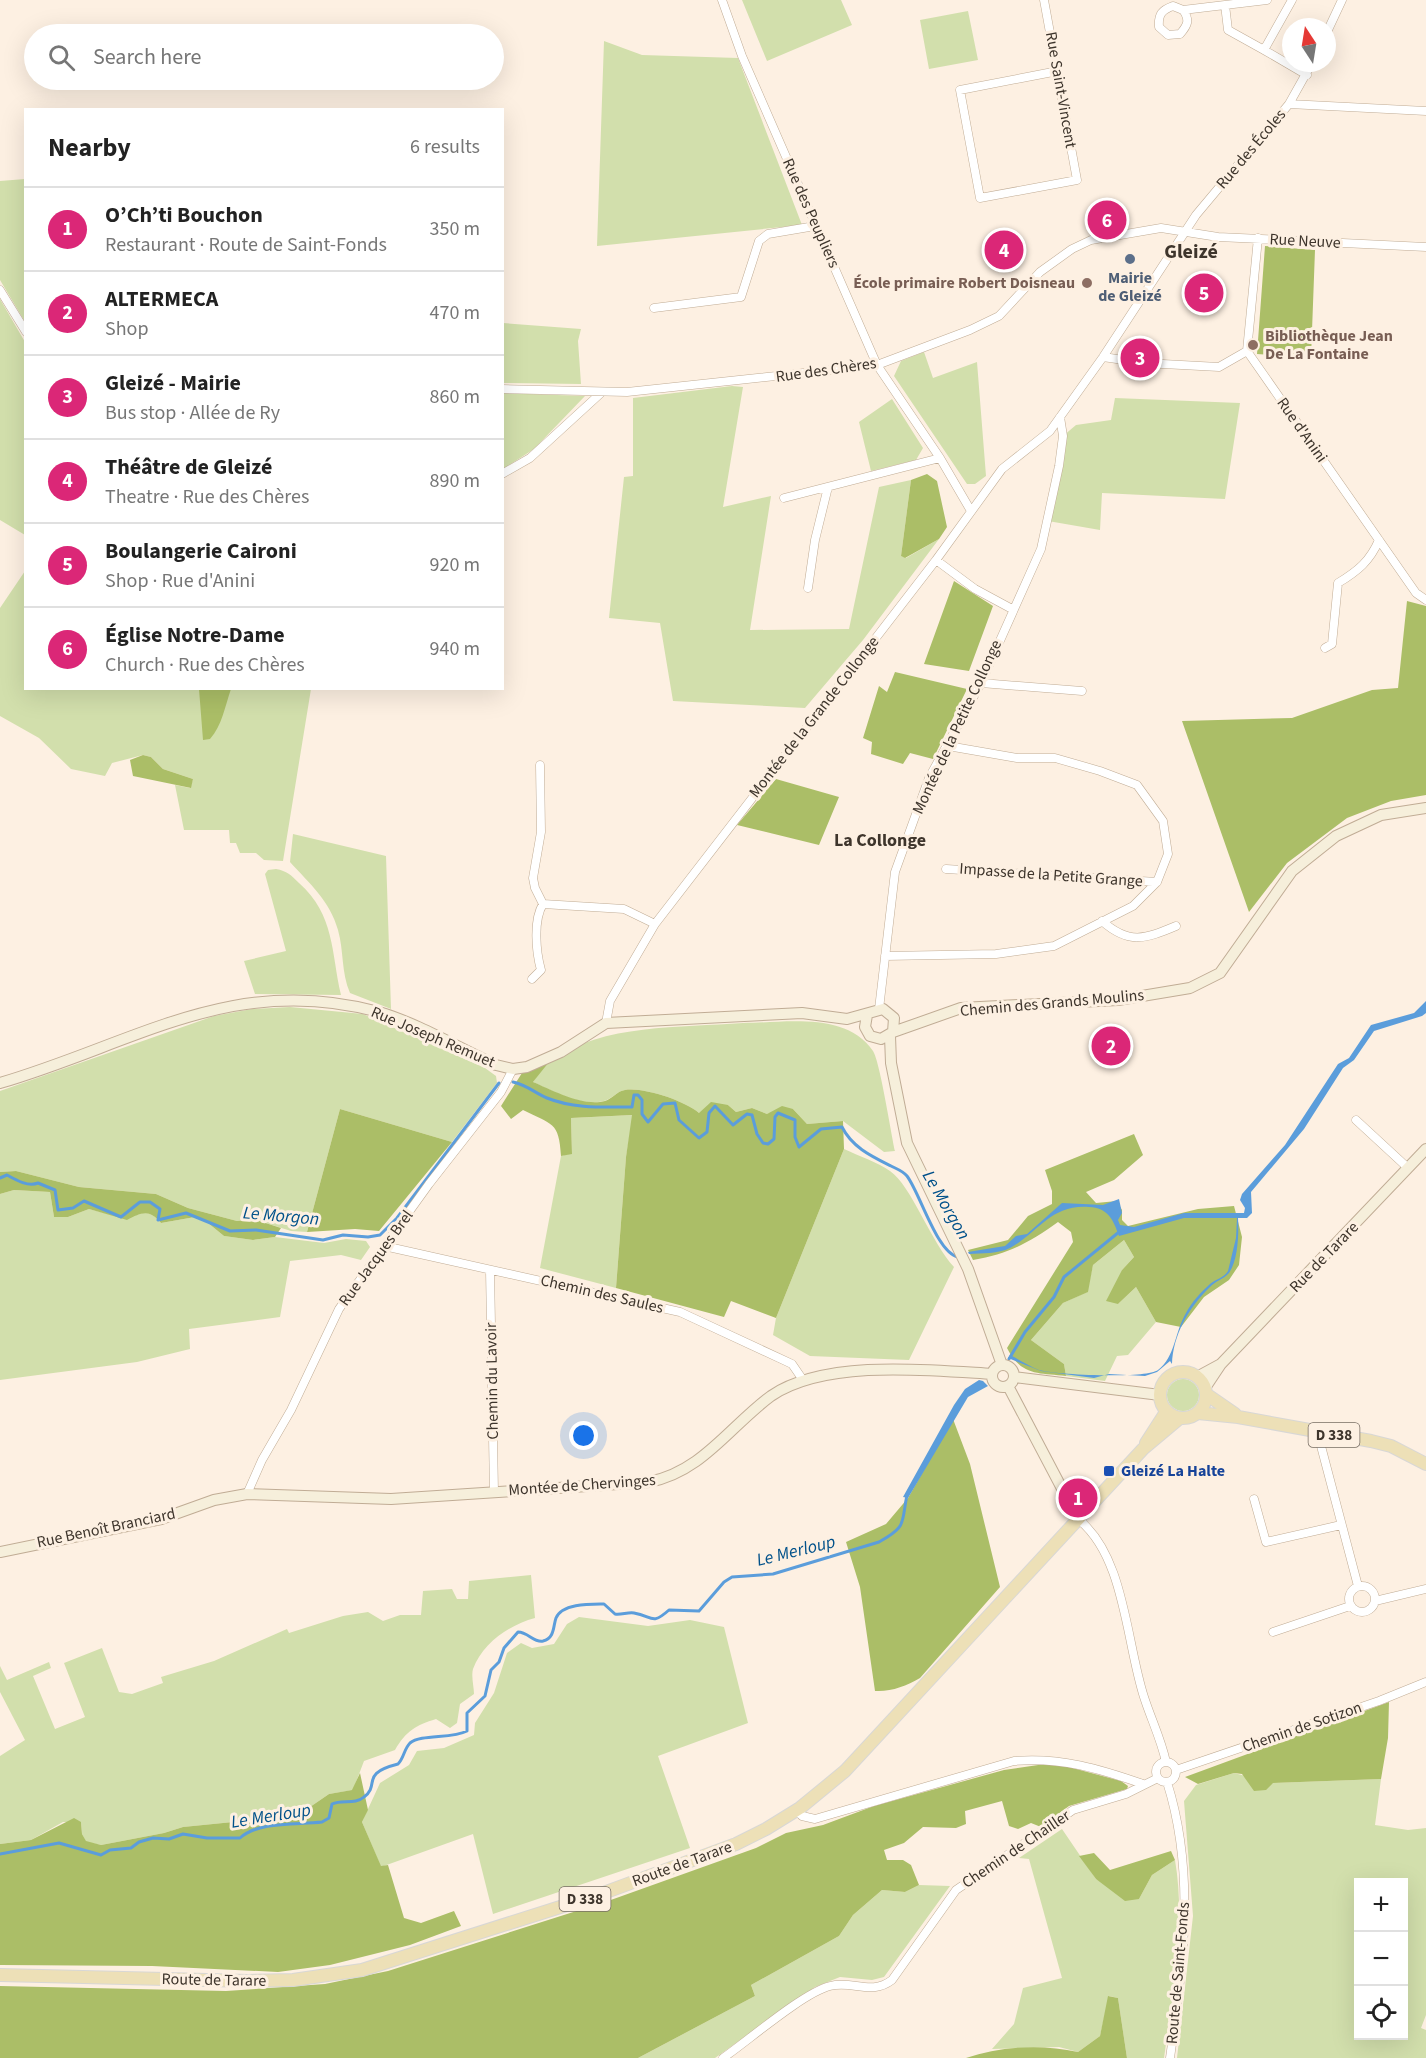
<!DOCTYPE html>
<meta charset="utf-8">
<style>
:root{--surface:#fff;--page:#f2f2f2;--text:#222;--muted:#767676;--line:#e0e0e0;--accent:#db2777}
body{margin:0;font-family:"Source Sans 3",sans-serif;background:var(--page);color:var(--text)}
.controls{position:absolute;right:18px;bottom:18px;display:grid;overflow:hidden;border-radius:0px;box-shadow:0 6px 24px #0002}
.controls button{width:54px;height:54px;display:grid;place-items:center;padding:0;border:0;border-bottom:2px solid var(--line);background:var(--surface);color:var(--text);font:30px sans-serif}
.compass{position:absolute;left:1282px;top:18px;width:54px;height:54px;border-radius:50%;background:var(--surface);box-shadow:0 6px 24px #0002;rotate:348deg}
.you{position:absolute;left:584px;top:1436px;width:21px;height:21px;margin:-15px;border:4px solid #fff;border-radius:50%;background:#1a73e8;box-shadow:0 0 0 9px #1a73e833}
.badge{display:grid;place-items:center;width:39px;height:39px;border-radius:50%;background:var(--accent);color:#fff;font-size:20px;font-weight:700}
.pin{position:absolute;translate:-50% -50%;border:3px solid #fff;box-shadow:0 2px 6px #0006}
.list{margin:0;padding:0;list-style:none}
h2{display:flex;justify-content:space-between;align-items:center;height:78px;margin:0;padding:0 24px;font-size:26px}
h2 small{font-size:20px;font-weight:400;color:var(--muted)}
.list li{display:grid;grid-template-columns:39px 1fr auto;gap:18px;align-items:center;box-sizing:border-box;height:84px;padding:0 24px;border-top:2px solid var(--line)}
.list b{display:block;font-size:22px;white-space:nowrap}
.list p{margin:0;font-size:20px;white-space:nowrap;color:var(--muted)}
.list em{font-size:20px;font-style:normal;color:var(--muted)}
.icon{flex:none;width:33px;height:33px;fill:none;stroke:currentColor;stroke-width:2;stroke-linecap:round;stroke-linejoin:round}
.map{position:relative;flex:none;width:1426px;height:2058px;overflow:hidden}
.search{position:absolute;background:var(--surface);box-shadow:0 6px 24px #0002;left:24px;top:24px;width:480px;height:66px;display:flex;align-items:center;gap:15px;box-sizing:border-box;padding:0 21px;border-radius:33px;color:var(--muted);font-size:22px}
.panel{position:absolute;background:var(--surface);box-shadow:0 6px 24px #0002;left:24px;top:108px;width:480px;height:582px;border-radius:0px}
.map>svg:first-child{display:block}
</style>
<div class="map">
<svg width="1426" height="2058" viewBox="0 0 1426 2058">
<rect width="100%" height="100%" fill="#fdf0e2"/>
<!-- green -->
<path fill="#d2dfac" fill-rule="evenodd" d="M742,0H841L852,25L767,61Z
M968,11L978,60L929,69L920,20Z
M604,41L642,55L738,58L802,225L597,246Z
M25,179H26L25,322L0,280V181Z
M0,299L25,342V535L0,520Z
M503,323L581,329L578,341L581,384L503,383Z
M924,352L933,378L977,362L986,476L975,484H967L894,376L901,361Z
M732,386L743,387L723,507L771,496L750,630L849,629L879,487L911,480L901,556L906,558L939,539L863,640L805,708L673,701L660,623L609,618L624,477L633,476V398Z
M503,393L585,396L534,449L503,469Z
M1115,398L1240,403L1225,499L1102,493L1100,530L1048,521L1063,436L1076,425L1111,420Z
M892,399L923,448L916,460L871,471L859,422Z
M25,571L26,688L311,689L283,861L264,860L256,853H240L236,843H230L229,830H184L175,785L190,788L193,779L163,769L151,757L143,755L112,763L105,776L71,769L39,738L0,716V608Z
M293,834L386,856L391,1009L350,993C341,972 344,951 338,930C330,901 309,883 290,862Z
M276,869C287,871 291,875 299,883C335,915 331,952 341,995L255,994L244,961L286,951L265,874L268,870Z
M290,1007L363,1014L485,1068L496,1076L497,1083L452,1142L340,1109L307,1232L291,1231L253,1219L237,1221L188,1208L156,1194L79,1187L16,1171L0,1172V1091L214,1016L252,1009Z
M743,1023C784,1023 846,1011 873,1051C880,1062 891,1133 895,1151L884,1152L843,1121L807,1124L793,1109L767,1114L752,1108L736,1112L728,1105L699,1113C685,1101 644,1087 625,1090C617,1091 612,1099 604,1101C581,1107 553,1091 533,1082C538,1075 543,1066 550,1061C604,1023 680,1028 743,1023Z
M633,1115L626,1157L616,1288L540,1268L561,1156L572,1153L571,1118Z
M844,1149C859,1156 877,1162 890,1171C911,1185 932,1244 954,1267L909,1360L810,1356L773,1335L776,1318Z
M14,1190L50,1192L54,1217H68L89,1209L127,1219C142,1212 149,1209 161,1223L195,1217L208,1223L224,1236L253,1240L275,1237L324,1243L346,1239L366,1241L370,1247L361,1260L341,1255L290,1261L280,1317L189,1329L190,1349L137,1362L0,1380V1194Z
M1124,1240L1134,1257L1122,1270L1118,1304L1136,1287L1156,1322L1128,1355L1117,1356L1105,1381L1066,1376L1064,1364L1031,1340L1063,1303L1087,1292L1093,1265Z
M1167 1395a16 16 0 1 1 32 0a16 16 0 1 1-32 0Z
M531,1575L535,1618C509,1625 483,1643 473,1669C471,1676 474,1687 474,1694L460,1704L457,1723L450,1728L436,1719C416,1725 406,1731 395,1750L364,1761L353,1790L329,1794L310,1807L243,1821L183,1827L164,1833L101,1845L86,1842L82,1834L81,1822H63L31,1840L0,1844V1756L25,1740L0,1692V1666L7,1680L49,1662L51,1668L33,1676L55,1729L85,1717L64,1663L102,1648L119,1692L132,1694L163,1683L161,1677L214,1661L287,1629L289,1633L343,1616L368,1612L383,1621L400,1615H421L423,1591L452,1589L457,1599H468L469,1581Z
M579,1617L648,1626L690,1620L724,1627L748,1723L658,1756L690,1848L493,1914L473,1834L381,1867L362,1822L380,1783L409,1765L417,1751L444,1748L474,1735L475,1723L494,1693L507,1653L521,1643L532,1648L554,1644L567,1624Z
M1234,1773L1273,1783L1381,1779L1375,1825L1408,1830L1426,1828V2015L1421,2028L1426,2030V2058H1177L1193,1916L1184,1801L1196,1785ZM1358,1882H1404V2036H1358Z
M1062,1829L1096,1879L1139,1899L1152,1875L1175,1860C1186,1925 1173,1993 1164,2058H1127L1118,1998L1109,1996L1100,2036L1078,2052L1059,2047L992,2049L1014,2024L1023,1988L1062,1978L1029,1859L1019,1858Z
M919,1885L950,1886L884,1977L872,1980L840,1977L815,1987L715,2058H638L755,1996L751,1985L839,1936L853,1915L882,1890L905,1892Z"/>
<!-- forest -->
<path fill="#abbe67" d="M1265,246L1315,250L1311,358L1257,354Z
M927,474L937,481L947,527L939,539L905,558L901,556L911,480Z
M954,581L993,606L969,671L924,664Z
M1407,601L1426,606V795L1391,801L1347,818L1287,863L1249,912L1182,721L1292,718L1372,690L1398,688Z
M895,672L967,689L933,759L910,753L903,764L871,754L872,742L863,738L879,686L887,692Z
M199,689H231C225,706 222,726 210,739L203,740Z
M143,755L151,757L163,769L193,779L191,788L133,776L130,760Z
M776,779L839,797L819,845L737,825Z
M549,1062L533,1082C552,1090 583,1107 605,1101C612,1099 617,1091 625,1090C644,1087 685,1101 699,1113L711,1102L728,1105L736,1112L752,1108L767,1114L782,1106L793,1109L807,1124L843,1121L844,1149L776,1318L731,1301L724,1317L616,1288L626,1157L632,1115L571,1118L572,1154L561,1156C559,1121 552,1125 523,1110L511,1119L501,1106L522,1073Z
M340,1109L452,1142L379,1231L355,1229L307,1232Z
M1134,1134L1143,1155L1114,1180L1086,1192L1096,1203L1117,1201L1122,1210V1220L1128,1226L1198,1209L1234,1206L1242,1237L1239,1265L1229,1280L1204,1297L1181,1327L1156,1322L1136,1287L1118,1304L1106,1301L1122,1270L1134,1257L1124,1240L1093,1265L1088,1292L1063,1303L1031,1340L1064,1364L1066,1376C1038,1373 1021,1376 1007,1348L1073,1242L1071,1232L1058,1222C1029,1243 1008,1254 973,1260L968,1250L1008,1240L1028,1216L1052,1204V1191L1045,1170Z
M16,1171L79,1187L156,1194L188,1208L237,1221L253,1219L281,1228L275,1237L253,1240L224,1236L208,1223L195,1217L161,1223C149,1209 142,1212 127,1220L89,1209L68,1217H54L50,1192L14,1190L0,1194V1172Z
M953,1419L970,1464L1000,1587L920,1678C906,1686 891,1692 875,1691L860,1587L846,1542L886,1524L908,1498Z
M1389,1702L1388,1738L1381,1779L1273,1783L1266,1790L1254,1791L1242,1774L1234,1773L1198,1784L1185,1777Z
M1045,1764L1065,1766L1121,1781L1128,1786L1127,1789L1069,1806L1041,1827L1031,1823L1018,1829L1009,1826L1002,1801L965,1811L966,1824L956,1828L923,1827L904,1843L884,1850L887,1860H903L911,1865L919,1885L905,1892L882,1890L853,1915L839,1936L751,1985L755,1996L638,2058H0V1986L226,1991L325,1984L388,1971L608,1901L756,1848L786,1833L823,1825L874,1806L1004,1770Z
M360,1773L368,1810L362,1822L381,1866L388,1865L404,1918L421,1923L454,1911L461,1926L410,1945L330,1965L278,1972L152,1966L0,1965V1844L31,1840L74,1818L81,1822L82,1834L86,1841L101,1845L164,1833L183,1827L243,1821L310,1807L329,1794L352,1790Z
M1171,1851L1175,1860L1152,1875L1139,1899L1125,1901L1096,1879L1079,1856L1094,1853L1110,1870Z
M1108,1996L1118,1998L1127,2058H966C1001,2046 1042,2044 1078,2052L1100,2036Z"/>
<!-- water -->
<path fill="#5b9ddb" d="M1426,1001V1013L1422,1016L1374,1031L1354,1060L1343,1068L1304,1129L1251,1192L1252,1213L1247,1218H1238C1239,1234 1238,1260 1229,1273C1224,1279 1215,1281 1210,1287C1188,1308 1173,1336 1172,1364L1170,1361L1157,1372L1145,1376L1109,1374L1094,1378L1041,1371L1008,1358L1010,1355C1020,1360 1029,1366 1039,1370C1057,1375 1145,1379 1158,1370C1175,1358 1175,1331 1186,1313C1191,1303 1201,1292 1210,1284C1216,1279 1224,1278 1228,1271L1236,1238L1237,1218H1184L1119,1236C1113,1219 1108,1208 1089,1207C1051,1204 1039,1232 1010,1248C998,1254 982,1253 969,1254L968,1252L1005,1246L1016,1236L1027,1234L1062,1203L1103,1205L1119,1199L1122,1213L1118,1220L1120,1225L1134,1227L1184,1213H1244L1245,1208L1240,1200L1242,1194L1285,1145L1338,1064L1349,1058L1371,1025L1414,1013Z
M979,1380L983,1381L988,1386L968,1397L908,1498L903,1497L954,1405L965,1389Z"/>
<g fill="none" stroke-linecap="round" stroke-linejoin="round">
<!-- stream -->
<path stroke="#5b9ddb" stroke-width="3" d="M513,1082C527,1085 535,1093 547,1098C574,1109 604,1107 632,1107L634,1095H638L642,1100V1114L648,1122L663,1104L675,1103L679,1120L699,1138L707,1132L709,1113L715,1106L733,1125L747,1114L752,1115L757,1134L763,1143L768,1144L774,1139L775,1117L778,1113L795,1120V1137L799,1147L821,1129L842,1127C852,1147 871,1156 891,1166C897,1169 903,1171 907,1176C920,1193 937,1253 958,1257
M0,1178L7,1175C16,1180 28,1187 38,1183L55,1190L58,1210L73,1208L84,1201L121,1217L140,1202H150L160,1209L158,1220L186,1213L230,1231L256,1230L323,1240L343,1235L368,1237L380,1235L397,1218L499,1083
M1009,1359L1025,1332L1054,1297L1064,1277L1119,1232
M0,1854L59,1843L101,1855L110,1850L131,1848L139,1842L153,1838L169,1839L183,1834L207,1838H240C259,1821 297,1825 322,1822L329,1818L332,1804C342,1799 355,1805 364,1797C381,1784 359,1774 398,1764C404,1758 404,1749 410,1743C421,1734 452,1739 467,1731V1713L485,1696L491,1670L499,1662L504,1648L518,1632C528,1632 534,1643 543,1641C555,1638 553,1626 556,1618C562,1603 591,1604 604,1604L615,1614C621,1615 628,1612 634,1613C653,1616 651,1626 669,1610L699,1611L724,1582L732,1577L773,1574L879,1542C908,1526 901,1523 907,1495"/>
<defs>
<path id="street" d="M722,0L742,56L877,365L940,458L971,511
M1044,0L1077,180L980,198L960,90L1058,71
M1292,0L1264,50L1307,75
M1225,5L1267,0
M1183,10L1173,6C1162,10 1158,14 1159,27L1168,35L1180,34C1188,25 1190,20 1183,10L1225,5L1228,30L1264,50
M1327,32L1342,0
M1289,104L1426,111
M1258,238L1247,351L1416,593L1426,600
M0,290L26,332
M654,308L741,297L759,241L768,234L815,226
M1103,357L1144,363L1219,367L1247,351
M502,389L627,392L877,365L970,330L999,316L1040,272L1072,249L1091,240L1161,228L1218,237L1426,247
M502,474L530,458L601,393
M784,498L940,458
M936,560L975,589L1012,609
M808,588L815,540L828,487
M1325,648L1332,644L1338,583C1358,571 1370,561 1379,540
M981,683L1082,691
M540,765L541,832L533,878L535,888L543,904L624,909L655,924
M946,869L1157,882
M1102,921C1129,945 1145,939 1176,926
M885,956L996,954L1054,946L1133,906L1157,882L1168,854L1163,821L1137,785L1100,771L1055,758H1017L948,746
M532,979L541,970C536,952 533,920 543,904
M879,1009L895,872L929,778L981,683L1041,549L1059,466L1063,436L1060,417
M606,1023L610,1001L655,924L936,560L1002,469L1050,431L1103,357L1196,215L1289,104L1312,63
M1356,1120L1408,1168
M384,1246L680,1312L792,1364L803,1380
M490,1270L494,1492
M1324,1433L1321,1446L1358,1586
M247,1494L262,1460L291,1410L339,1309L429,1184L501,1092L513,1069
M1254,1499L1266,1542L1341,1525
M1078,1519C1125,1556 1126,1642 1144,1697C1151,1719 1161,1739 1166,1762
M1349 1599a13 13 0 1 1 26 0a13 13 0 1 1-26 0Z
M1375,1601L1426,1589
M1273,1632L1350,1606
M1156 1772a10 10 0 1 1 20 0a10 10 0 1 1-20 0Z
M1176,1770L1379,1701L1426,1682
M1167,1782C1196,1873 1183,1966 1170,2058
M796,1810L802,1816L815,1819L1014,1761C1061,1757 1100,1769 1143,1784
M723,2058C749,2040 803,1993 830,1986C853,1980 871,1996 892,1980L956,1890L1073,1810L1126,1794L1158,1778"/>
<path id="secondary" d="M893,1032L961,1008L1118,1000L1190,988L1220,973L1292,871L1336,836L1381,815L1426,808
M890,1036L891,1063L907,1143L968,1269L1002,1365
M0,1083C134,1044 233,972 379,1012C417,1023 459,1048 496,1065L513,1069L527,1067L561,1052L606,1023L802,1013L847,1019L883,1009L894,1018L893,1032L881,1039L870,1036L865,1027L867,1015
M992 1376a11 11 0 1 1 22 0a11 11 0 1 1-22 0Z
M1014,1377L1160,1395
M1197,1377L1221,1364
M1008,1386L1078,1519
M1205,1388L1221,1364L1426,1149
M0,1552L161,1519L214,1500L247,1494L391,1499L649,1482C702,1472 730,1426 771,1396C825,1359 929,1370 992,1374"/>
<path id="primary" d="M1160 1395a23 23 0 1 1 46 0a23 23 0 1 1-46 0Z
M1206,1394L1235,1414
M1198,1413L1238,1417L1371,1441L1391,1446L1426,1464
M1146,1443L1166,1412
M0,1975L248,1981L293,1980L362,1970L598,1895L736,1844L766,1829L800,1808L845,1771L1143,1449L1180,1418"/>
</defs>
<!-- street casing -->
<use href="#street" stroke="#c0ac95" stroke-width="9"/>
<!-- secondary casing -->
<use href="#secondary" stroke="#c0ac95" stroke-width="12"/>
<!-- primary casing -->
<use href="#primary" stroke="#d8d7d5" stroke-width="14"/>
<!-- street -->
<use href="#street" stroke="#fff" stroke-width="8"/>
<!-- secondary -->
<use href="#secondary" stroke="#f6efdb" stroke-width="10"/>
<!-- primary -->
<use href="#primary" stroke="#ede0b7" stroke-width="12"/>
</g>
<!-- markers -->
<circle fill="#5c6f8a" stroke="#fdf0e2" stroke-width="2" cx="1130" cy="259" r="6"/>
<g fill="#8d6e63" stroke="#fdf0e2" stroke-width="2">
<circle cx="1087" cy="283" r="6"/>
<circle cx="1253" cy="345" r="6"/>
</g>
<rect fill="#1a4fb4" stroke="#fdf0e2" stroke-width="2" x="1103" y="1465" width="12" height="12" rx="3"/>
<g text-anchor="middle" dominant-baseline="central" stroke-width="6" stroke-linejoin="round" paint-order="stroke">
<!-- shield labels -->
<g fill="#fdf0e2" stroke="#776d63" stroke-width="1.5">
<rect x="1308.5" y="1423" width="51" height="24" rx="4.5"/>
<rect x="559.5" y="1887" width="51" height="24" rx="4.5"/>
</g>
<g font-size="15" font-weight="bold" fill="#3e352c">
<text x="1334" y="1435">D 338</text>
<text x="585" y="1899">D 338</text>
</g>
<!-- street labels -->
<g font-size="16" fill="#3e352c" stroke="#fdf0e2">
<text transform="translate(1061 90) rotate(80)">Rue Saint-Vincent</text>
<text transform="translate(1251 149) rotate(-50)">Rue des Écoles</text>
<text transform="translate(811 213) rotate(66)">Rue des Peupliers</text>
<text transform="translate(1305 241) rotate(3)">Rue Neuve</text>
<text transform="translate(826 370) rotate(-8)">Rue des Chères</text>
<text transform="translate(1302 430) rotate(55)">Rue d'Anini</text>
<text transform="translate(814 717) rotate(-52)">Montée de la Grande Collonge</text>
<text transform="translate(957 727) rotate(-65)">Montée de la Petite Collonge</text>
<text transform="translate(1051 875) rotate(4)">Impasse de la Petite Grange</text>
<text transform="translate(1052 1003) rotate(-5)">Chemin des Grands Moulins</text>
<text transform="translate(433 1037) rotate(23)">Rue Joseph Remuet</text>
<text transform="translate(1324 1257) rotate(-46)">Rue de Tarare</text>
<text transform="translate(376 1258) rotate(-54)">Rue Jacques Brel</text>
<text transform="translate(602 1294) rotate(13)">Chemin des Saules</text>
<text transform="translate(492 1381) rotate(-91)">Chemin du Lavoir</text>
<text transform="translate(582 1485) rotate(-4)">Montée de Chervinges</text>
<text transform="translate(106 1528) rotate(-12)">Rue Benoît Branciard</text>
<text transform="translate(1302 1727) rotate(-19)">Chemin de Sotizon</text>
<text transform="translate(1016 1849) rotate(-34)">Chemin de Chailler</text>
<text transform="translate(682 1864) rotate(-20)">Route de Tarare</text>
<text transform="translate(1178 1973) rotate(-85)">Route de Saint-Fonds</text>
<text transform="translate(214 1980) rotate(1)">Route de Tarare</text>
</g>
<!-- service labels -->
<g font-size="16" font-weight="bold" fill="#4e5e75" stroke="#fdf0e2">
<text x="1130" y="278">Mairie<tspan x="1130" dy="18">de Gleizé</tspan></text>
</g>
<!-- education labels -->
<g font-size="16" font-weight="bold" fill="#785e54" stroke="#fdf0e2" text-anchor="end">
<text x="1075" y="283">École primaire Robert Doisneau</text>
<text x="1265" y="336" text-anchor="start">Bibliothèque Jean<tspan x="1265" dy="18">De La Fontaine</tspan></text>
</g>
<!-- transit labels -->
<g font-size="16" font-weight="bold" fill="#164399" stroke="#fdf0e2" text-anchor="start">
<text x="1121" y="1471">Gleizé La Halte</text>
</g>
<!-- neighbourhood labels -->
<g font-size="18" font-weight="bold" fill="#3e352c" stroke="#fdf0e2">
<text x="880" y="840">La Collonge</text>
</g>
<!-- water labels -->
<g font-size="18" font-style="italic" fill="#01518a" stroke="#fdf0e2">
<text transform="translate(946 1205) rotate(60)">Le Morgon</text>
<text transform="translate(281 1216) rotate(5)">Le Morgon</text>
<text transform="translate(796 1551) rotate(-14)">Le Merloup</text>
<text transform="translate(271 1816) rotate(-9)">Le Merloup</text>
</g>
<!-- quarter labels -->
<g font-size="20" font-weight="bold" fill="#3e352c" stroke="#fdf0e2">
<text x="1191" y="252">Gleizé</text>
</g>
</g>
</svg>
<div class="controls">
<button>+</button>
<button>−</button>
<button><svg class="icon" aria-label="locate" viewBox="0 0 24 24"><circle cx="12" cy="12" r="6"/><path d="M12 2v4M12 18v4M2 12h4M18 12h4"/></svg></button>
</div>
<svg class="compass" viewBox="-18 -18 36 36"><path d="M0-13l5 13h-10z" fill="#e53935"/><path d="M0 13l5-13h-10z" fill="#767676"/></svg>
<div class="you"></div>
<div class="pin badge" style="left:1078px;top:1498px">1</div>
<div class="pin badge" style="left:1111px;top:1046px">2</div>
<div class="pin badge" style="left:1140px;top:358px">3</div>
<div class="pin badge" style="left:1004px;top:250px">4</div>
<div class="pin badge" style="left:1204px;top:293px">5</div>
<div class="pin badge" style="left:1107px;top:220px">6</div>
<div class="search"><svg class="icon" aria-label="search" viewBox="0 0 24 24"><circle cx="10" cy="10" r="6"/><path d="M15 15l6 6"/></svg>Search here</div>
<section class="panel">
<h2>Nearby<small>6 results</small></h2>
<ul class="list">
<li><span class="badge">1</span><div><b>O’Ch’ti Bouchon</b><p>Restaurant · Route de Saint-Fonds</p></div><em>350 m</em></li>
<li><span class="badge">2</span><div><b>ALTERMECA</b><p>Shop</p></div><em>470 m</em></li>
<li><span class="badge">3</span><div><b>Gleizé - Mairie</b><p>Bus stop · Allée de Ry</p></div><em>860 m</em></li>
<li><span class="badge">4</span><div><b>Théâtre de Gleizé</b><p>Theatre · Rue des Chères</p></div><em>890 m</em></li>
<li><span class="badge">5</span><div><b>Boulangerie Caironi</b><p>Shop · Rue d'Anini</p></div><em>920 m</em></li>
<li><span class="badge">6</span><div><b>Église Notre-Dame</b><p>Church · Rue des Chères</p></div><em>940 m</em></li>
</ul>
</section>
</div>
